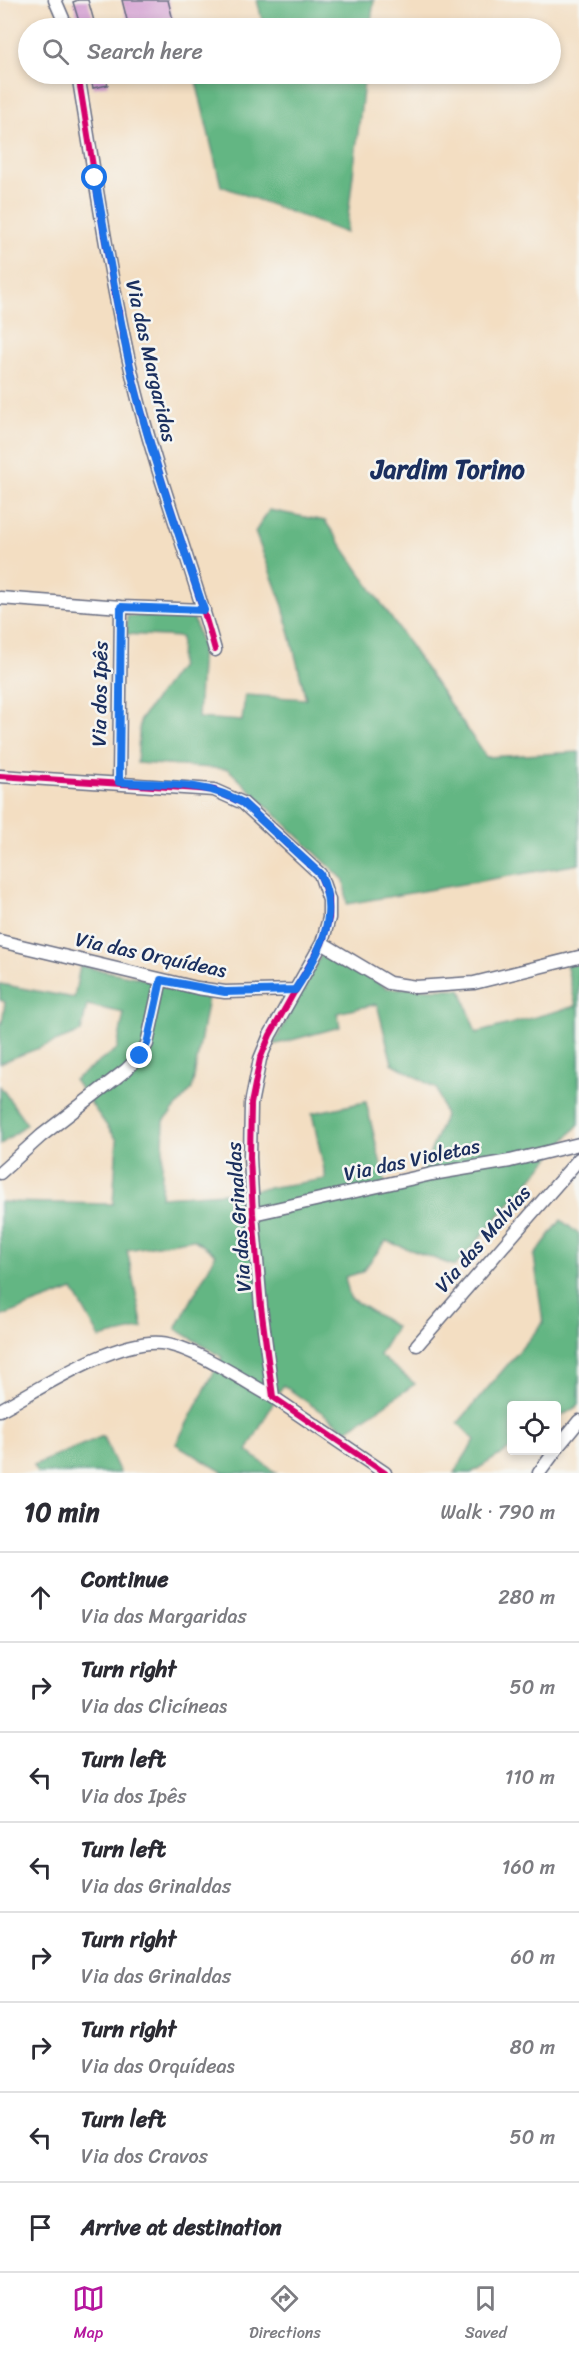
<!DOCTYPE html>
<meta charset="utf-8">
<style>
:root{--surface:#fff;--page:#f7f7f7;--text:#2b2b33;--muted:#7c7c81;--line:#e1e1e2;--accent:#b5179e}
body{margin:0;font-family:Sriracha,sans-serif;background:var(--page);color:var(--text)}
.controls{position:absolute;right:18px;bottom:18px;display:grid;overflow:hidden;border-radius:6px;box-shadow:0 3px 9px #0003}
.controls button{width:54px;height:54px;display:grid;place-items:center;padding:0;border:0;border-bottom:2px solid var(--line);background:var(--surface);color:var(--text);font:30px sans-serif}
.stop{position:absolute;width:18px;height:18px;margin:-14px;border:4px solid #1a73e8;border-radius:50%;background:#fff}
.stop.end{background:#1a73e8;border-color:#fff;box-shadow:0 2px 6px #0008}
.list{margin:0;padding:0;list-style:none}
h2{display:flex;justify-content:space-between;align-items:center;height:78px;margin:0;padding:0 24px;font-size:26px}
h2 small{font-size:20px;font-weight:400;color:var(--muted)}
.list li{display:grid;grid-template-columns:39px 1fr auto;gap:18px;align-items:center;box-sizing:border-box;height:90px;padding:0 24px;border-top:2px solid var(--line)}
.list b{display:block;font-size:22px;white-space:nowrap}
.list p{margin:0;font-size:20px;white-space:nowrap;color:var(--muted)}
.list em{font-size:20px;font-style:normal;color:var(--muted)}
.icon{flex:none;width:33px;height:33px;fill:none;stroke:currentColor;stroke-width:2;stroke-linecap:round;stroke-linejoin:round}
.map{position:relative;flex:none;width:579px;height:1473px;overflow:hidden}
.search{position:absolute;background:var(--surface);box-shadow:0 3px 9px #0003;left:18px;right:18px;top:18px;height:66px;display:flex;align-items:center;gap:15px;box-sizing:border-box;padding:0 21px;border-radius:33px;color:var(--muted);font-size:22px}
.sheet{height:798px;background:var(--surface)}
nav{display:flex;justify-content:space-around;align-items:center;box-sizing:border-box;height:84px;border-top:2px solid var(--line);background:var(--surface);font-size:16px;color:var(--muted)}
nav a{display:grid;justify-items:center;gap:3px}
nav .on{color:var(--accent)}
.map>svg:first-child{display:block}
</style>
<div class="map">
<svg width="579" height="1473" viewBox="0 0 579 1473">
<rect width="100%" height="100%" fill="#f6f6f2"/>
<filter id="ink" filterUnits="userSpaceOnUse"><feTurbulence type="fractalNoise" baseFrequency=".0167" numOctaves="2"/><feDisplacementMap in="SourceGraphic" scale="12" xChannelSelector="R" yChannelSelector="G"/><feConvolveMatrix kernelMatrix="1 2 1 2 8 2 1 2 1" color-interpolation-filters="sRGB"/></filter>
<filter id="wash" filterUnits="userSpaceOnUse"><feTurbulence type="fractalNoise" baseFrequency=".008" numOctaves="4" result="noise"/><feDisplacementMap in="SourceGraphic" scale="24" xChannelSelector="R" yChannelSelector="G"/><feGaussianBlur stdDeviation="1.35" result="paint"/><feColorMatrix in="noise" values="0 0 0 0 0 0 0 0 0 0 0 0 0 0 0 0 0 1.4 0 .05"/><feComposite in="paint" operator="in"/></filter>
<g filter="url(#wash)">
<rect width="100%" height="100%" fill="#f3dec2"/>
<!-- forest -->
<path fill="#64b683" stroke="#407270" stroke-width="1.5" d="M257,0H374L370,28H264Z
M200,74H365L346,233L221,186L196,81Z
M269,510L325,521L486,757L579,752V864L347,904L344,880L228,769L137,763L140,720L180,666L181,637L126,634L127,616H193L202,646L198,718L242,721L245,695L306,699L283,606L255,532Z
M323,951L387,988L461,989L476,1033L576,1006L566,964L579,960V1124L455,1266L386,1241L362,1272L345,1277L350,1298L396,1327L379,1355L415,1384L347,1430L283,1385L247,1451L276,1473H224L176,1444L222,1357L176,1329L216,1254L193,1239L127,1250L143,1328L100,1338L73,1290L0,1317V1202L113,1204L117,1140L74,1080L117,1049L124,1013L87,1005L81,1032L0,1063V1024L2,1023L5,1002L0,1000V984L74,998L80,966L209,992L192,1089L164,1121L161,1197L241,1192L326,1179L312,1113L366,1102L387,1190L418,1182L445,1116L437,1089L392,1063L377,1004L337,1013L340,1027L273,1045Z
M0,1086L27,1124L0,1145Z
M561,1220L579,1234V1405L557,1419L556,1406H512L511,1448L471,1473H454L475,1440L458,1423L543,1323L534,1256Z
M103,1436L120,1473H37L34,1465Z"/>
<g id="blocks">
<!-- building -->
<path fill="#ce91cc" d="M78,0H88L96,28H81L73,2Z
M122,0H168L175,28H129Z
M90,74H105L108,85L93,88Z"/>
</g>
</g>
<g filter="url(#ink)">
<use href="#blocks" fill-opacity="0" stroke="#676c81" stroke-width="1.5"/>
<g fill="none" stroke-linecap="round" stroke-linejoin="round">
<defs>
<path id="minor" d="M55,0L67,28
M78,74C95,177 110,281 134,383C156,474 190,560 215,650
M0,598L121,607L204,610
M0,776L214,790L243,803L320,874L329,900V918L322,943L270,1035L260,1059L251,1104L250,1157L253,1214L261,1307L273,1397L385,1473
M119,782L121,607
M0,941L197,988L225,992L295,990
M322,943L389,983L416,987L474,983L579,957
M0,1173L41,1136L126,1070L140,1056L147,1044L161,980
M253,1214L432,1174L510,1161L579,1144
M417,1345L579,1159
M0,1410C41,1388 115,1339 161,1343C192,1346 244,1381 273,1397
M556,1449L579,1421
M539,1473L556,1450"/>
</defs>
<!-- minor casing -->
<use href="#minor" stroke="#676c81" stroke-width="15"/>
<!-- minor -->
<use href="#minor" stroke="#fff" stroke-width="12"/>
<defs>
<path id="cycleway" d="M78,74C95,177 110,281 134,383C156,474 190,560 215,650
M0,776L214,790L243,803L320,874L329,900V918L322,943L270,1035L260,1059L251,1104L250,1157L253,1214L261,1307L273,1397L385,1473"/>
</defs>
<!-- cycleway casing -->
<use href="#cycleway" stroke="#f6f6f2" stroke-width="10"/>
<!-- cycleway -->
<use href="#cycleway" stroke="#d6006c" stroke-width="6"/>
</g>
</g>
<g fill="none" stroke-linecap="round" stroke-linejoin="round" filter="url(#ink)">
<!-- route -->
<path stroke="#1a73e8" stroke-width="8" d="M95,178C107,247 118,316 134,384C153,460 179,535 204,610L121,607L119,782C161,785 206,781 243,803L320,874C341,916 319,954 295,990L225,992L161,980L147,1044L140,1056"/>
</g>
<g text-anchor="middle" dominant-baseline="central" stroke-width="5" stroke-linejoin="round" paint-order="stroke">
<!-- street labels -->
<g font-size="20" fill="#1b2f5e" stroke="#f6f6f2">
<text transform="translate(151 361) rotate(77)">Via das Margaridas</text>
<text transform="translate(100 694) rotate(-89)">Via dos Ipês</text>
<text transform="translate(151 955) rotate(12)">Via das Orquídeas</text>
<text transform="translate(412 1160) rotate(-12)">Via das Violetas</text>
<text transform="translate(239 1217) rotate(-94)">Via das Grinaldas</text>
<text transform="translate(483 1239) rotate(-49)">Via das Malvias</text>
</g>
<!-- district labels -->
<g font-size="26" font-weight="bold" fill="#1b2f5e" stroke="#f6f6f2">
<text x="448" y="469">Jardim Torino</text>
</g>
</g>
</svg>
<div class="controls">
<button><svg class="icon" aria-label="locate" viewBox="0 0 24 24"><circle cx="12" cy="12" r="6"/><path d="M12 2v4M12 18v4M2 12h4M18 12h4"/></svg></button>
</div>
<div class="stop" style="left:95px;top:178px"></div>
<div class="stop end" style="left:140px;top:1056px"></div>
<div class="search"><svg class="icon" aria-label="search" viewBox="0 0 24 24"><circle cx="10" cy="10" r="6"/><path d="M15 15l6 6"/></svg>Search here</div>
</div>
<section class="sheet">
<h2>10 min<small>Walk · 790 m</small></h2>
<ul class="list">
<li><svg class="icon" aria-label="ahead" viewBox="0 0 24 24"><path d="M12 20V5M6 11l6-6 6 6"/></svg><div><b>Continue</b><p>Via das Margaridas</p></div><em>280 m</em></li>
<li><svg class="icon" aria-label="right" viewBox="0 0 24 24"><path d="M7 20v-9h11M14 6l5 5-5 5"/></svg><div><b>Turn right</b><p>Via das Clicíneas</p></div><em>50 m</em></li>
<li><svg class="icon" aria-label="left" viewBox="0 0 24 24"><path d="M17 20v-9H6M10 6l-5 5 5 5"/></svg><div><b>Turn left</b><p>Via dos Ipês</p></div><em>110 m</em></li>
<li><svg class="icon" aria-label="left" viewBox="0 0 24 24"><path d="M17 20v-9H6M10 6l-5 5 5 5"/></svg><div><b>Turn left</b><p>Via das Grinaldas</p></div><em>160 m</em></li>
<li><svg class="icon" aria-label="right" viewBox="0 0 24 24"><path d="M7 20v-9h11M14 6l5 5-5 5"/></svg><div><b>Turn right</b><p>Via das Grinaldas</p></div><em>60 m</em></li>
<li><svg class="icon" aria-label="right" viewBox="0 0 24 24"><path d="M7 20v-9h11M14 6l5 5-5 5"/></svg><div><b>Turn right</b><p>Via das Orquídeas</p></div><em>80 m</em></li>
<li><svg class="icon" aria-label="left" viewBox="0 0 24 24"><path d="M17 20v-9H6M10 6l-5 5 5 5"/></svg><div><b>Turn left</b><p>Via dos Cravos</p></div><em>50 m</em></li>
<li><svg class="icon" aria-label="arrive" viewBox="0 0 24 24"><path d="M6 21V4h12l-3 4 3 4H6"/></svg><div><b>Arrive at destination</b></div></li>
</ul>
</section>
<nav>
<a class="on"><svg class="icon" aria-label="map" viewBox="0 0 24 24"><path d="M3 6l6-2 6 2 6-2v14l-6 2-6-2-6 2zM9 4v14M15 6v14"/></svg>Map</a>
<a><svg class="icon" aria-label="directions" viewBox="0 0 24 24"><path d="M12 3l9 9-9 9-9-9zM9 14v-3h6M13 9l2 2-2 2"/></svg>Directions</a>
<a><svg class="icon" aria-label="saved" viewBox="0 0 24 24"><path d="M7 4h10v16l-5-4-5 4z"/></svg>Saved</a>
</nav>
